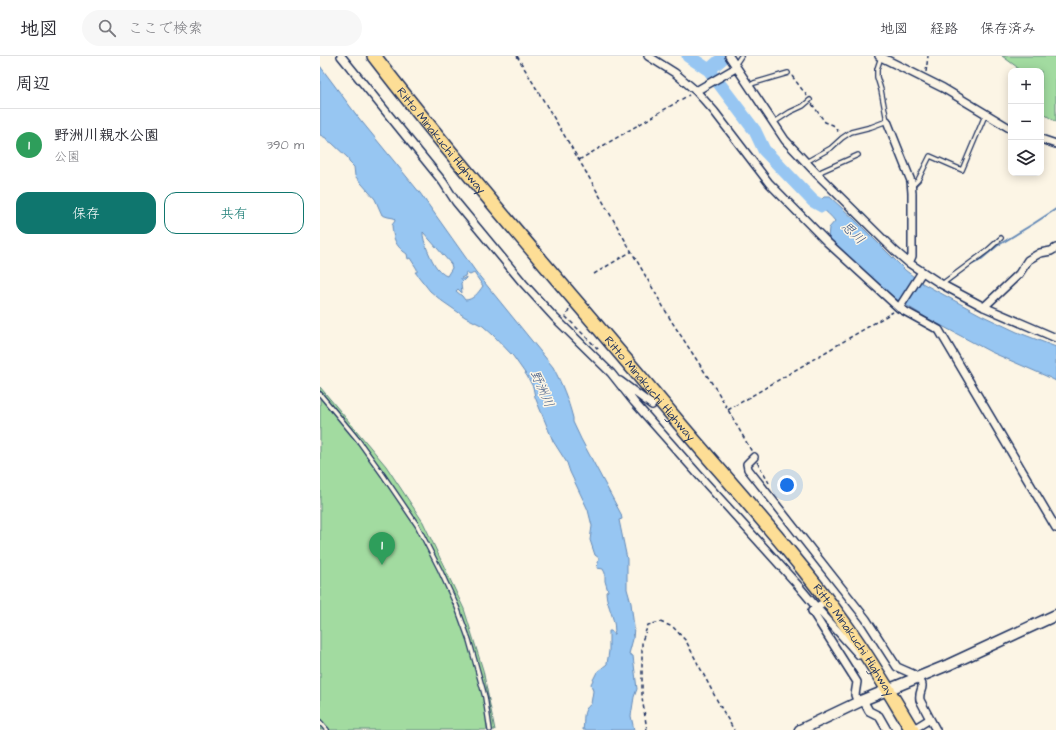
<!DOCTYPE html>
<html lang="ja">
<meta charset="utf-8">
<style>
:root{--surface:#fff;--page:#f7f7f7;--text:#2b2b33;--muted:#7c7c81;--line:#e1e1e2;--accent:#0f766e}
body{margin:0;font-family:"Architects Daughter","Klee One",sans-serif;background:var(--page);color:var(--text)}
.controls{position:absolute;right:12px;top:12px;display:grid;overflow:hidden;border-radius:8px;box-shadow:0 2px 10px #0003}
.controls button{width:36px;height:36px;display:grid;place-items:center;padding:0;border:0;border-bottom:1px solid var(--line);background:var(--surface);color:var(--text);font:20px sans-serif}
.you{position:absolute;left:467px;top:429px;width:14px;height:14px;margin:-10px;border:3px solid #fff;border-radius:50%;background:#1a73e8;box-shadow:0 0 0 6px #1a73e833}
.badge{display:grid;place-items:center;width:26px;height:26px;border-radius:50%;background:var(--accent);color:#fff;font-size:13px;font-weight:700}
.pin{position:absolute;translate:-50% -33px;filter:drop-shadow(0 1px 2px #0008)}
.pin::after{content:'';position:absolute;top:21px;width:14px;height:12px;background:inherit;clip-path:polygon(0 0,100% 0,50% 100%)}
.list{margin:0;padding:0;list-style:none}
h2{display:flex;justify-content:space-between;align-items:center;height:52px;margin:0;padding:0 16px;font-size:17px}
h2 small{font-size:13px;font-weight:400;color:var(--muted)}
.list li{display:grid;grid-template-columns:26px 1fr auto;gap:12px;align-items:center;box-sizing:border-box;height:72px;padding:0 16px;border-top:1px solid var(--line)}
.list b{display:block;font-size:15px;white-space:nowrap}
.list p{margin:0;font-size:13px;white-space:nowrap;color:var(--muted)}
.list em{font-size:13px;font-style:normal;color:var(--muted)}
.actions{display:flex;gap:8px;padding:12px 16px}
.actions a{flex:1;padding:9px 0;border:1px solid var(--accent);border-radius:12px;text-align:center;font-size:14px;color:var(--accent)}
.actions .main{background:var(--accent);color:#fff}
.icon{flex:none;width:22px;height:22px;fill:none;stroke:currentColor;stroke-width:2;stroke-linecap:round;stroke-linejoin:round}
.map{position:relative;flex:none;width:736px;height:674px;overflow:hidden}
header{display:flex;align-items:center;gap:24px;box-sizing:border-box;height:56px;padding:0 20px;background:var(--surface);border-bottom:1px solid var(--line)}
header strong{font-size:19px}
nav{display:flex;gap:22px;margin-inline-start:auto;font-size:14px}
.search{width:280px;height:36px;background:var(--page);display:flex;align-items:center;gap:10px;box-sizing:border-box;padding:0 14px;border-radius:22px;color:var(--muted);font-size:15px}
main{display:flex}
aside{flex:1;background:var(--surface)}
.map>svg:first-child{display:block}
</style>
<header>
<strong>地図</strong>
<div class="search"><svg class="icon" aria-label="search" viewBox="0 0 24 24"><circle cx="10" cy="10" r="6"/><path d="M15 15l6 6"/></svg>ここで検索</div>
<nav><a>地図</a><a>経路</a><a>保存済み</a></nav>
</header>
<main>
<aside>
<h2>周辺<small></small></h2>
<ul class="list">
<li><span class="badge" style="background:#2e9e5b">1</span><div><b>野洲川親水公園</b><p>公園</p></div><em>390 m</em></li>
</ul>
<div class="actions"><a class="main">保存</a><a>共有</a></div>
</aside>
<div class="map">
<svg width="736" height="674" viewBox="0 0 736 674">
<rect width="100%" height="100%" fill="#fcf5e5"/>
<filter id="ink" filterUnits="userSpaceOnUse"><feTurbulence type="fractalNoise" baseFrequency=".025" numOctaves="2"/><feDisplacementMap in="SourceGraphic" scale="8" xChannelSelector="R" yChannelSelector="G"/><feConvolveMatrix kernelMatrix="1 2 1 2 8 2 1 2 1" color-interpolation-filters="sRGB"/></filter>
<g filter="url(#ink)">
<!-- green -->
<path fill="#a2dba0" stroke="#5e857f" d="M682,0H736V66L724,58L721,54V15H696L697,11Z
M0,331L66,410L103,466L144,553L163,614L175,674H0Z"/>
<!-- water -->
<path fill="#97c6f2" stroke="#658ab7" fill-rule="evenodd" d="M0,10L38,61L100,137L156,216L233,311C242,328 248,343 253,362V366L261,383L301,458L302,463L299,464L307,503V533L311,547L314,571L313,583L309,598L313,600L317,633L314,641L311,660L314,674H263C265,663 261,655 271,648L273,635L271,628L277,616L287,608L289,595V575H291L294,579C298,567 286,549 286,536L288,535L285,525V517L283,513L277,512L279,502L275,499L270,484L272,470L268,454L250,416L247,407L233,385L215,341L213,331L207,320L193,300L173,279L163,270L145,261L122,245L110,235L95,216H97V213L90,202L88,203L87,198C75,190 73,182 72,169L75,165L74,162L68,161L62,159L55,143L35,120L34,111L29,106L28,102L12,87L8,85L6,82L0,79ZM103,176L131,208L132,212L127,220C123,219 120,215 117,212C112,206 102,184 103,176ZM146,217L150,219L154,217L163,230C158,237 153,244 145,244L142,240L136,235L138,233L142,237L141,227L146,222V221L143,223H141V222L145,220Z
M487,140L500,145L504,141H510L534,163L585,214L602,227L661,259L697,276L736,291V325L726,320L671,296L607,262L571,240L512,186L508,182L509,172L515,165C511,160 506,155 500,151C494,146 492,147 487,140Z"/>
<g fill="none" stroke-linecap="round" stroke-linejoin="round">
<!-- stream -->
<path stroke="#658ab7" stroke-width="2" d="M627,227L650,209L659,205L677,190L713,168L736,153"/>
<!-- river -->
<path stroke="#97c6f2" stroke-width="13" d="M368,0L389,14L435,75L444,94L493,145L502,150
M389,14L405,0"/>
<defs>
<path id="lane" d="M415,9L421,0
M429,30L434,27L468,17
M453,67L470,56L483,50L490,44
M486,106L511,92L522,82L531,76L551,71L567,65L561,34L557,21V13L561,1
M498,119L502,115L538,99
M592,130L598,124L610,100L642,114L666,57
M622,228L668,194L681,182
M0,338L38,384L63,419L97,469L120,514L137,551L149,584L165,641L170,674
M0,666L7,674"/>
<path id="street" d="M21,0L123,126L136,146L203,227L234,261L291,317L314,346L384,425L476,527L497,552L539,599
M328,0L355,17L376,35L394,55L449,127L507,186L579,252L619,274L736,472
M409,0L465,84L498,119L575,195L589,207L621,228L664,251L736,282
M559,0L623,32L691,73
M376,35L414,13L415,9
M567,65L591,125L592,137V200L589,207
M721,83L736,88
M664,251L699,218L708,204L720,197L731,195L736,192
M579,252L602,216
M300,325L332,349
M434,401L427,408L428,413L546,563L577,611L593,618L596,622
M500,549L492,555L537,626L535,639L538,647
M598,621C607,633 598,633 600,644L610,663
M543,644L549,655L559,660L567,674
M592,674L610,663L616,674"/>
<path id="secondary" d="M480,674L543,644L628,609L736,559"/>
<g id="highway">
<path id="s1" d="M54,0C151,126 257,245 359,367C416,434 476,499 527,571C551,604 571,639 592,674"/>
</g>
</defs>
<!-- lane casing -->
<use href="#lane" stroke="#1b2f5e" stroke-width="6"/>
<!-- street casing -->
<use href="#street" stroke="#1b2f5e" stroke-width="10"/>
<!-- secondary casing -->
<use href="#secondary" stroke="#1b2f5e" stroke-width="13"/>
<!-- highway casing -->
<use href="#highway" stroke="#1b2f5e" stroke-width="16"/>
<!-- path -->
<path stroke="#1b2f5e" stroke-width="1.5" stroke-dasharray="4 3" stroke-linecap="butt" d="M197,0L259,104L352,266L399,338L432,396
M606,16L608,0
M472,20L487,40
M492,48L505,66L513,69L520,78
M259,104L369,39
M274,218L312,195
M249,254L246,261L278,293L279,295
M408,354L573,256
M437,406L449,427
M327,674L322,641V585L328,569L340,566L353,571L366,585L399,648L414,674"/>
<!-- lane -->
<use href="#lane" stroke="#fcf5e5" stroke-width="3.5"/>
<!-- street -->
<use href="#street" stroke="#fcf5e5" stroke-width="7"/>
<!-- secondary -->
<use href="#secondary" stroke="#fcf5e5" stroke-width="10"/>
<!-- highway -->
<use href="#highway" stroke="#fdde96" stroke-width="13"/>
</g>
</g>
<g text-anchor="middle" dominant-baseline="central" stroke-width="3" stroke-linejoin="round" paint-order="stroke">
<!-- street labels -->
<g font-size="12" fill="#1b2f5e" stroke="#fcf5e5">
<text stroke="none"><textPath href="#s1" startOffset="108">Ritto Minakuchi Highway</textPath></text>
<text stroke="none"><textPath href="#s1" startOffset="432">Ritto Minakuchi Highway</textPath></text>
<text stroke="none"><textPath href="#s1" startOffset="756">Ritto Minakuchi Highway</textPath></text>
</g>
<!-- water labels -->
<g font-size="13" font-style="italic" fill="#3a5583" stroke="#fcf5e5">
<text transform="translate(533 177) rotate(43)">思川</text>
<text transform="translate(222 333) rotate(66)">野洲川</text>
</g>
</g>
</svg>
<div class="controls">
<button>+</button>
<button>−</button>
<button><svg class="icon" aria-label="layers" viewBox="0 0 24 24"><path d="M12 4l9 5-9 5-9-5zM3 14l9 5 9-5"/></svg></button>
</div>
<div class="you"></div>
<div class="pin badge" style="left:62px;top:509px;background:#2e9e5b">1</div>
</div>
</main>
